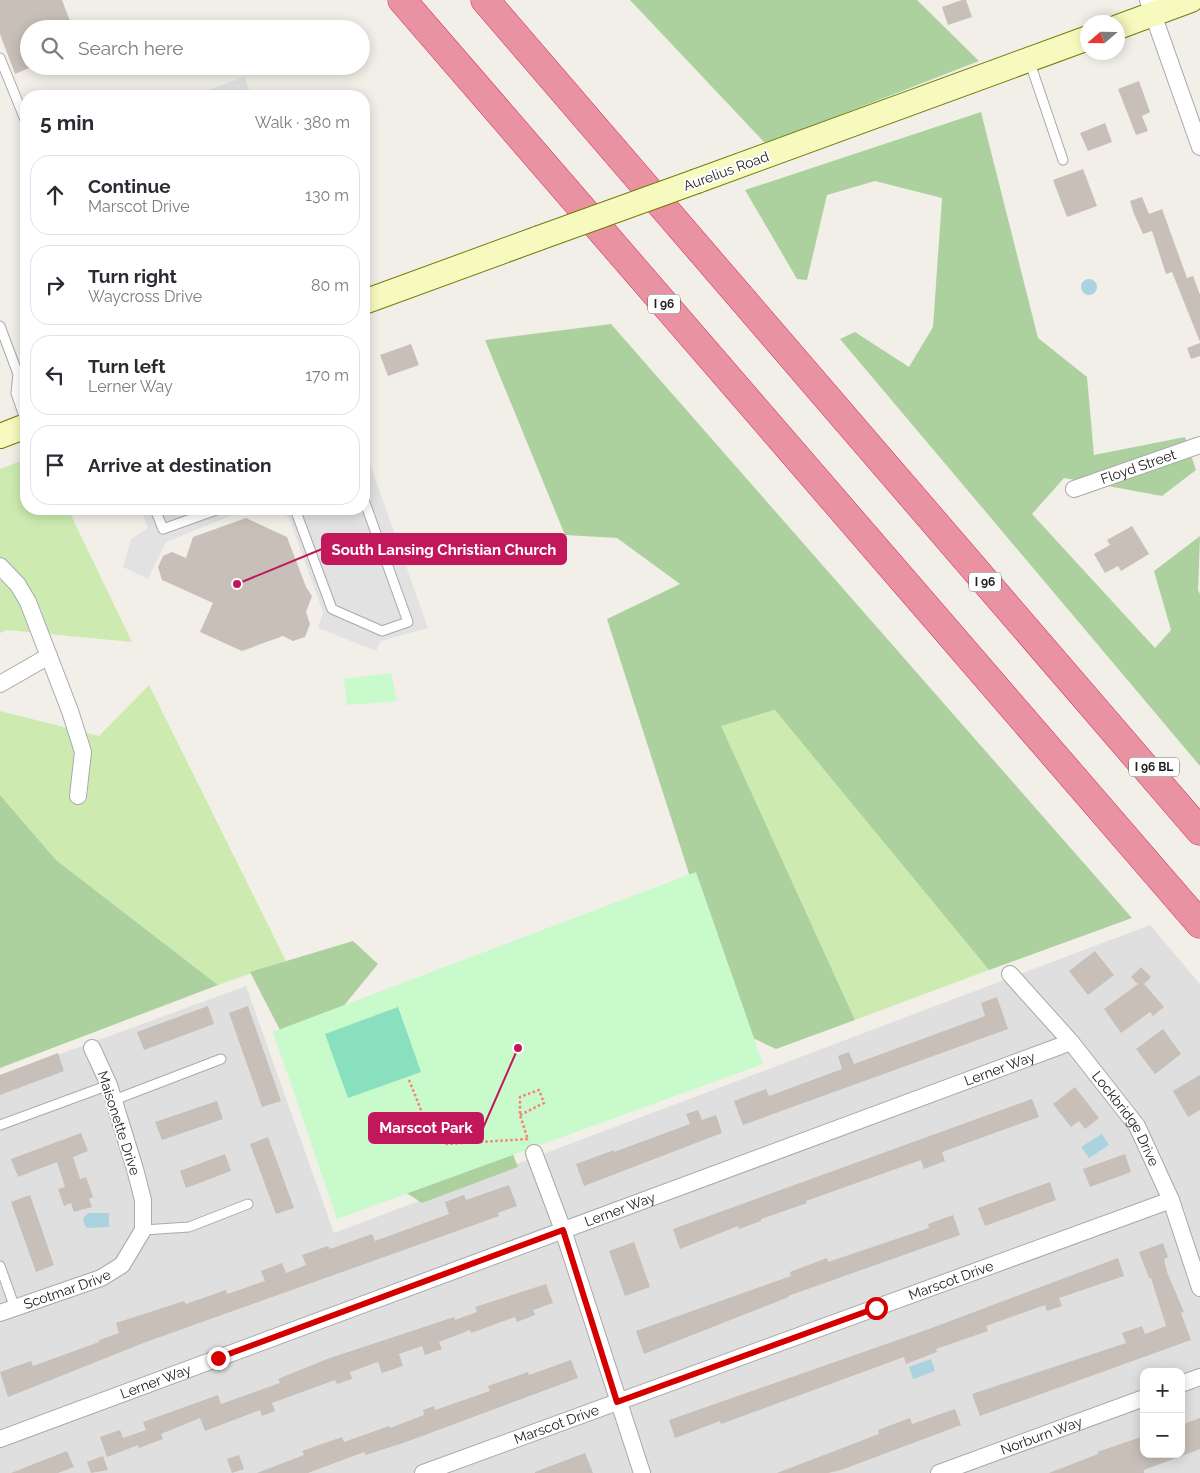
<!DOCTYPE html>
<meta charset="utf-8">
<style>
:root{--surface:#fff;--page:#f2f2f3;--text:#2b2b33;--muted:#7c7c81;--line:#e1e1e2}
body{margin:0;font-family:Raleway,sans-serif;background:var(--page);color:var(--text)}
.controls{position:absolute;right:15px;bottom:15px;display:grid;overflow:hidden;border-radius:10px;box-shadow:0 2px 12px #0003}
.controls button{width:45px;height:45px;display:grid;place-items:center;padding:0;border:0;border-bottom:1px solid var(--line);background:var(--surface);color:var(--text);font:25px sans-serif}
.compass{position:absolute;left:1080px;top:15px;width:45px;height:45px;border-radius:50%;background:var(--surface);box-shadow:0 2px 12px #0003;rotate:250deg}
.stop{position:absolute;width:15px;height:15px;margin:-11px;border:4px solid #d40000;border-radius:50%;background:#fff}
.stop.end{background:#d40000;border-color:#fff;box-shadow:0 1px 5px #0008}
.list{margin:0;padding:0;list-style:none}
h2{display:flex;justify-content:space-between;align-items:center;height:65px;margin:0;padding:0 20px;font-size:21px}
h2 small{font-size:16px;font-weight:400;color:var(--muted)}
.list li{display:grid;grid-template-columns:32px 1fr auto;gap:15px;align-items:center;box-sizing:border-box;height:80px;margin:0 10px 10px;padding:0 10px;border:1px solid var(--line);border-radius:20px}
.list b{display:block;font-size:19px;white-space:nowrap}
.list p{margin:0;font-size:16px;white-space:nowrap;color:var(--muted)}
.list em{font-size:16px;font-style:normal;color:var(--muted)}
.icon{flex:none;width:28px;height:28px;fill:none;stroke:currentColor;stroke-width:2;stroke-linecap:round;stroke-linejoin:round}
.map{position:relative;flex:none;width:1200px;height:1473px;overflow:hidden}
.search{position:absolute;background:var(--surface);box-shadow:0 2px 12px #0003;left:20px;top:20px;width:350px;height:55px;display:flex;align-items:center;gap:12px;box-sizing:border-box;padding:0 18px;border-radius:28px;color:var(--muted);font-size:19px}
.panel{position:absolute;background:var(--surface);box-shadow:0 2px 12px #0003;left:20px;top:90px;width:350px;height:425px;border-radius:20px}
.map>svg:first-child{display:block}
</style>
<div class="map">
<svg width="1200" height="1473" viewBox="0 0 1200 1473">
<rect width="100%" height="100%" fill="#f2efe9"/>
<!-- residential -->
<path fill="#e0dfdf" fill-rule="evenodd" d="M1150,925L1200,984V1473H0V1076L246,986L334,1233ZM1144,1372H1181V1454H1144Z"/>
<!-- grass -->
<path fill="#cdebb0" d="M26,459V509H68L132,642L7,630L0,633V469Z
M149,685L286,961L218,985L56,860L0,795V711L99,736Z
M776,710L989,970L855,1020L720,726Z"/>
<!-- forest -->
<path fill="#add19e" d="M630,0H917L979,61L766,144Z
M981,112L1038,338L1087,377L1094,455L1185,437L1196,470L1162,496L1064,478L1032,514L1155,648L1171,630L1154,571L1200,536L1198,590L1200,594V766L840,339L855,332L909,367L933,327L942,198L875,181L827,195L807,280L797,279L745,190Z
M611,324L1132,918L989,970L775,710L721,726L855,1020L776,1049L740,1032L607,619L680,584L617,538L565,535L485,340Z
M0,795L56,860L218,985L0,1068Z
M353,941L378,964L297,1063L250,972Z
M324,1140L509,1144L518,1167L422,1203Z"/>
<!-- park -->
<path fill="#c8facc" d="M391,673L397,701L347,705L344,679Z
M696,872L763,1064L337,1219L273,1032Z"/>
<!-- pitch -->
<path fill="#88e0be" d="M398,1007L421,1072L348,1098L325,1034Z"/>
<!-- parking -->
<path fill="#e2e2e2" d="M244,77L252,96H191Z
M364,447L428,628L381,641L376,651L318,628L323,612L289,518L274,509H364Z
M141,509H247L166,542L148,579L123,567L131,539L148,528Z"/>
<!-- water -->
<path fill="#aad3df" d="M1081 287a8 8 0 1 1 16 0a8 8 0 1 1-16 0Z
M1102,1134L1109,1145L1089,1158L1081,1147Z
M88,1213H109V1227L87,1228L84,1224L83,1218Z
M931,1359L935,1371L913,1379L909,1367Z"/>
<!-- building -->
<path fill="#c7bfb8" d="M0,0H62L73,29H29V68L15,74L0,34Z
M962,0H966L972,17L948,25L942,7Z
M1139,81L1150,112L1142,116L1148,131L1136,135L1118,89Z
M1105,123L1112,142L1088,151L1080,133Z
M1083,169L1097,206L1067,217L1053,180Z
M1142,197L1149,214L1162,209L1187,278L1193,276L1200,295V342L1172,272L1166,274L1152,231L1143,234L1134,214L1130,201Z
M1200,343V356L1191,359L1187,348Z
M411,344L419,365L388,376L380,355Z
M246,518L287,537L306,587L312,596L306,612L310,624L305,637L293,641L283,636L242,651L200,632L213,603L162,580L158,567L163,556L172,552L186,558L193,537Z
M1132,526L1149,554L1121,571L1118,566L1105,573L1094,554L1110,545L1107,540Z
M1095,951L1114,975L1088,995L1069,971Z
M1141,967L1151,977L1144,984L1164,1007L1153,1016L1150,1012L1121,1033L1104,1009L1138,984L1131,977Z
M997,997L1008,1029L743,1125L734,1101L766,1089L769,1096L842,1069L838,1056L849,1052L854,1064L985,1016L981,1003Z
M208,1006L214,1024L144,1050L137,1032Z
M248,1006L281,1101L262,1107L229,1013Z
M1163,1029L1181,1054L1155,1074L1136,1049Z
M58,1053L64,1071L0,1095V1075Z
M1200,1075V1110L1188,1117L1173,1091Z
M1075,1087L1099,1118L1085,1129L1079,1121L1071,1127L1053,1104Z
M1032,1099L1039,1117L942,1152L945,1161L924,1169L921,1160L806,1201L807,1203L761,1219V1221L739,1229L738,1226L680,1249L673,1229Z
M217,1101L223,1119L162,1140L155,1122Z
M698,1110L702,1120L716,1115L722,1133L584,1186L576,1164L614,1150V1152L690,1124L686,1114Z
M81,1133L88,1151L73,1157L80,1179L86,1177L93,1197L89,1199L92,1207L74,1212L71,1203L64,1206L58,1189L65,1187L57,1162L18,1177L11,1159Z
M268,1137L294,1208L276,1214L250,1144Z
M225,1154L231,1171L186,1188L180,1171Z
M1125,1154L1131,1172L1090,1187L1083,1169Z
M1050,1182L1056,1200L985,1226L978,1208Z
M509,1185L517,1206L498,1213L499,1216L146,1342L8,1397L0,1372L31,1361L33,1366L99,1342V1340L119,1333L116,1323L184,1301L186,1304L226,1290L227,1294L236,1291L265,1281L261,1271L282,1263L286,1273L306,1265L302,1255L328,1246L330,1249L372,1234L375,1241L449,1214L445,1202L464,1195L466,1200Z
M30,1195L54,1265L36,1272L11,1202Z
M953,1215L960,1235L788,1296L789,1297L644,1354L636,1331L791,1276L790,1272L827,1258L828,1262L929,1228L928,1224Z
M634,1242L650,1287L625,1296L609,1251Z
M1163,1243L1168,1257L1164,1259L1167,1272L1184,1312L1181,1313L1191,1340L980,1416L972,1394L1126,1343L1122,1333L1142,1326L1145,1334L1166,1326L1151,1278H1149L1139,1252Z
M1118,1258L1124,1276L1059,1298L1062,1306L1047,1311L1045,1305L986,1326L988,1331L936,1349L937,1352L906,1364L904,1357L721,1424L720,1421L675,1438L669,1420L929,1329Z
M546,1284L553,1303L533,1310L535,1315L517,1322L515,1317L471,1333L470,1330L439,1342L442,1349L425,1355L422,1346L399,1354L403,1366L382,1373L378,1362L350,1372L352,1379L337,1384L335,1380L272,1403L275,1411L262,1416L260,1410L205,1431L200,1418L161,1434L163,1439L139,1448L138,1445L107,1457L100,1437L120,1430L123,1438L146,1430L143,1422L218,1395L221,1404L280,1383L278,1379L327,1359L454,1317L455,1320L477,1312L475,1307Z
M571,1360L578,1378L406,1442L366,1455L364,1452L308,1473H257L304,1455L302,1451L342,1437L344,1442L389,1426L390,1428L424,1415L423,1410L434,1406L435,1410L490,1391L488,1386L528,1372L529,1375Z
M955,1409L961,1425L841,1470L828,1473H777L879,1434L878,1430L910,1418L912,1424Z
M1200,1418V1449L1144,1470V1473H1049L1098,1454L1097,1452L1144,1436V1454H1181V1425Z
M67,1451L74,1467L58,1473H11Z
M585,1453L593,1473H535V1472Z
M239,1455L244,1469L232,1473L227,1459Z
M103,1456L108,1470L91,1473L87,1462Z"/>
<g fill="none" stroke-linecap="round" stroke-linejoin="round">
<defs>
<path id="lane" d="M0,58L26,122
M1029,60L1063,160
M0,326L18,374L16,393L26,422
M155,509L163,529L219,509
M295,509L332,609L382,631L408,622L364,500
M114,1100L221,1059
M0,1125L109,1085
M143,1230L189,1227L248,1204
M0,1266L15,1308"/>
<g id="street">
<path d="M1148,0L1200,147"/>
<path id="s1" d="M1074,489L1200,445"/>
<path d="M0,566L18,585L28,602L70,711L83,752L78,796"/>
<path d="M0,684L49,656"/>
<path id="s2" d="M1010,974L1071,1042L1137,1126L1171,1200L1200,1288"/>
<path d="M534,1153L563,1230L642,1473"/>
<path id="s3" d="M0,1313L101,1278L122,1265L143,1230V1200L135,1169L109,1085L92,1048"/>
<path d="M1181,1384L1200,1377"/>
<path id="s4" d="M0,1439L1071,1042"/>
<path id="s5" d="M423,1473L1171,1200"/>
<path id="s6" d="M939,1473L1144,1398"/>
</g>
<path id="secondary" d="M1118,27L1191,0
M697,181L1088,38
M364,302L539,238
M0,436L26,426"/>
<path id="highway" d="M402,0L1200,924
M485,0L1200,831"/>
</defs>
<!-- lane casing -->
<use href="#lane" stroke="#a9a9a9" stroke-width="11"/>
<!-- street casing -->
<use href="#street" stroke="#a9a9a9" stroke-width="18"/>
<!-- secondary casing -->
<use href="#secondary" stroke="#707d05" stroke-width="26"/>
<!-- highway casing -->
<use href="#highway" stroke="#dc2a67" stroke-width="29"/>
<!-- path -->
<path stroke="#fa8072" stroke-width="2.5" stroke-dasharray="2.5 2.5" stroke-linecap="butt" d="M409,1080L429,1130L447,1144L528,1139
M520,1115L544,1103L539,1090L520,1097V1115L528,1140"/>
<!-- lane -->
<use href="#lane" stroke="#fff" stroke-width="9"/>
<!-- street -->
<use href="#street" stroke="#fff" stroke-width="16"/>
<!-- secondary -->
<use href="#secondary" stroke="#f7fabf" stroke-width="24"/>
<!-- highway -->
<use href="#highway" stroke="#e892a2" stroke-width="28"/>
<defs>
<path id="secondary-bridge" d="M539,238L697,181"/>
</defs>
<!-- secondary-bridge casing -->
<use href="#secondary-bridge" stroke="#707d05" stroke-width="26" stroke-linecap="butt"/>
<!-- secondary-bridge -->
<use href="#secondary-bridge" stroke="#f7fabf" stroke-width="24"/>
</g>
<g fill="none" stroke-linecap="round" stroke-linejoin="round">
<!-- route -->
<path stroke="#d40000" stroke-width="6" d="M218,1358L563,1230L617,1402L876,1308"/>
</g>
<g text-anchor="middle" dominant-baseline="central" stroke-width="4" stroke-linejoin="round" paint-order="stroke">
<!-- shield labels -->
<g fill="#fff" stroke="#646464" stroke-width="1">
<rect x="648" y="294.5" width="32" height="19" rx="4"/>
<rect x="969" y="572.5" width="32" height="19" rx="4"/>
<rect x="1129" y="757.5" width="50" height="19" rx="4"/>
</g>
<g font-size="12" font-weight="bold" fill="#222">
<text x="664" y="304">I 96</text>
<text x="985" y="582">I 96</text>
<text x="1154" y="767">I 96 BL</text>
</g>
<!-- street labels -->
<g font-size="14" fill="#222" stroke="#fff">
<text transform="translate(726 171) rotate(-20)">Aurelius Road</text>
<text stroke="none"><textPath href="#s1" startOffset="68">Floyd Street</textPath></text>
<text stroke="none"><textPath href="#s4" startOffset="1066">Lerner Way</textPath></text>
<text stroke="none"><textPath href="#s2" startOffset="186">Lockbridge Drive</textPath></text>
<text transform="translate(119 1123) rotate(72)">Maisonette Drive</text>
<text stroke="none"><textPath href="#s4" startOffset="661">Lerner Way</textPath></text>
<text stroke="none"><textPath href="#s5" startOffset="562">Marscot Drive</textPath></text>
<text stroke="none"><textPath href="#s3" startOffset="71">Scotmar Drive</textPath></text>
<text stroke="none"><textPath href="#s4" startOffset="166">Lerner Way</textPath></text>
<text stroke="none"><textPath href="#s5" startOffset="142">Marscot Drive</textPath></text>
<text stroke="none"><textPath href="#s6" startOffset="109">Norburn Way</textPath></text>
</g>
</g>
<!-- callouts -->
<path fill="none" stroke="#c2185b" stroke-width="2" d="M237 584L322 549M518 1048L483 1128"/>
<g fill="#c2185b" stroke="#fff" stroke-width="2">
<circle cx="237" cy="584" r="5"/>
<circle cx="518" cy="1048" r="5"/>
</g>
<g fill="#c2185b" stroke="#c2185b" stroke-width="2">
<rect x="322" y="534" width="244" height="30" rx="5"/>
<rect x="369" y="1113" width="114" height="30" rx="5"/>
</g>
<g font-size="15" text-anchor="middle" font-weight="bold" fill="#fff">
<text x="444" y="555">South Lansing Christian Church</text>
<text x="426" y="1133">Marscot Park</text>
</g>
</svg>
<div class="controls">
<button>+</button>
<button>−</button>
</div>
<svg class="compass" viewBox="-18 -18 36 36"><path d="M0-13l5 13h-10z" fill="#e53935"/><path d="M0 13l5-13h-10z" fill="#7c7c81"/></svg>
<div class="stop" style="left:876px;top:1308px"></div>
<div class="stop end" style="left:218px;top:1358px"></div>
<div class="search"><svg class="icon" aria-label="search" viewBox="0 0 24 24"><circle cx="10" cy="10" r="6"/><path d="M15 15l6 6"/></svg>Search here</div>
<section class="panel">
<h2>5 min<small>Walk · 380 m</small></h2>
<ul class="list">
<li><svg class="icon" aria-label="ahead" viewBox="0 0 24 24"><path d="M12 20V5M6 11l6-6 6 6"/></svg><div><b>Continue</b><p>Marscot Drive</p></div><em>130 m</em></li>
<li><svg class="icon" aria-label="right" viewBox="0 0 24 24"><path d="M7 20v-9h11M14 6l5 5-5 5"/></svg><div><b>Turn right</b><p>Waycross Drive</p></div><em>80 m</em></li>
<li><svg class="icon" aria-label="left" viewBox="0 0 24 24"><path d="M17 20v-9H6M10 6l-5 5 5 5"/></svg><div><b>Turn left</b><p>Lerner Way</p></div><em>170 m</em></li>
<li><svg class="icon" aria-label="arrive" viewBox="0 0 24 24"><path d="M6 21V4h12l-3 4 3 4H6"/></svg><div><b>Arrive at destination</b></div></li>
</ul>
</section>
</div>
